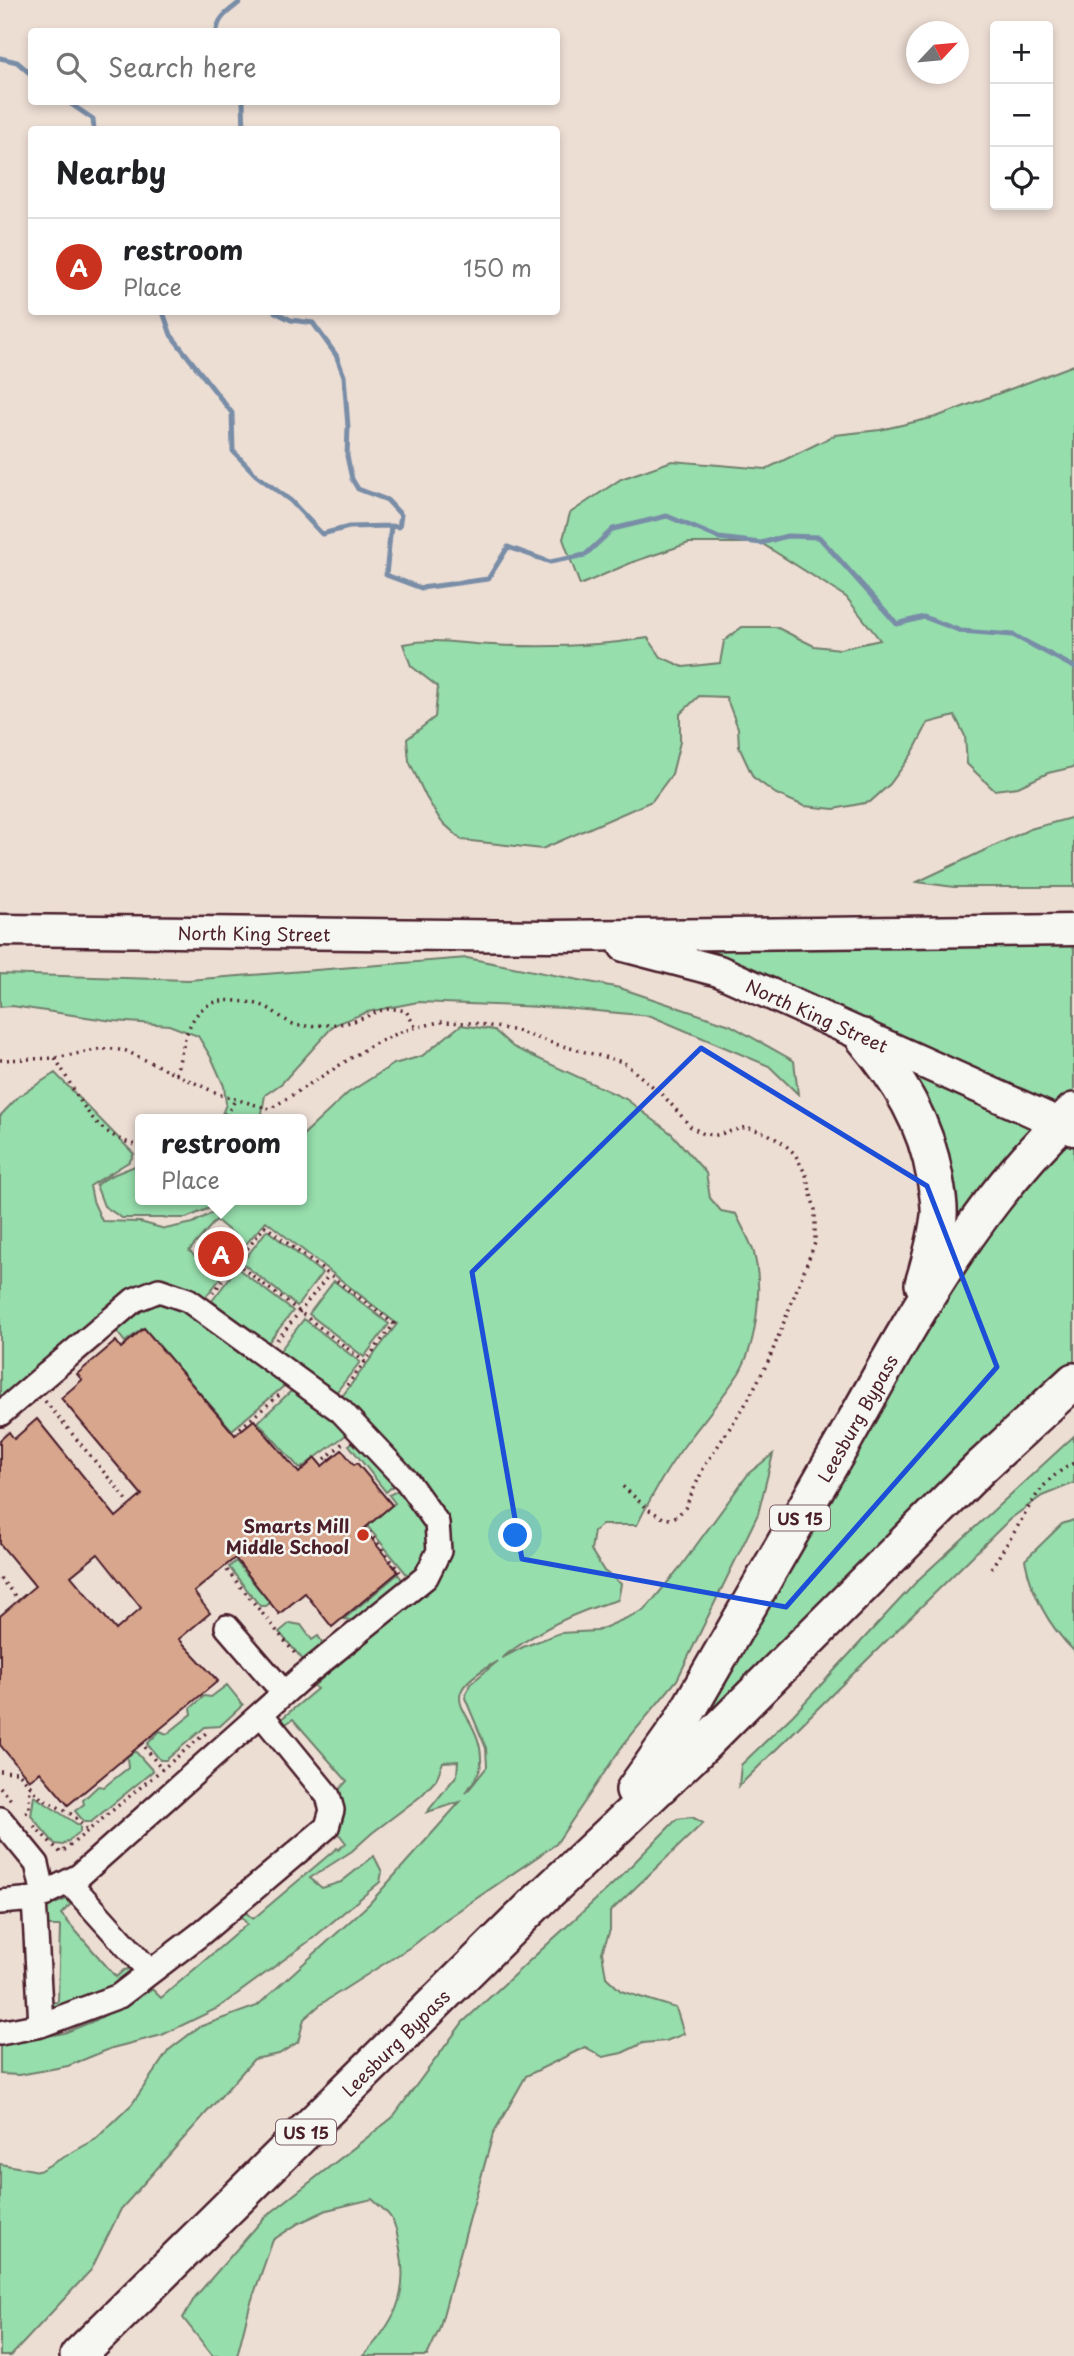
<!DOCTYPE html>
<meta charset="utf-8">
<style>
:root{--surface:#fff;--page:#f6f6f6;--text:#202124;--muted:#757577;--line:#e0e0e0;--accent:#c8321e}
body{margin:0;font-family:"Playpen Sans",sans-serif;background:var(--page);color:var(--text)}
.controls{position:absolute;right:21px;top:21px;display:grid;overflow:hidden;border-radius:7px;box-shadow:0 4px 10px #0003}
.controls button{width:63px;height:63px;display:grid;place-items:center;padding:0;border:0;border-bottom:2px solid var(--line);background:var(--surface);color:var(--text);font:35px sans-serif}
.compass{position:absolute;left:906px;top:21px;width:63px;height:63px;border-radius:50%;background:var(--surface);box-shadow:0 4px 10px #0003;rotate:64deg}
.you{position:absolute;left:516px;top:1536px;width:24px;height:24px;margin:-18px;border:5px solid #fff;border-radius:50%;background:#1a73e8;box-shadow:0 0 0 10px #1a73e833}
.badge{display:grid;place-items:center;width:46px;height:46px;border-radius:50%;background:var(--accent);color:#fff;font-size:23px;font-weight:700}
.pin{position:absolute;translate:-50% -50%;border:4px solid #fff;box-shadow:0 2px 7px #0006}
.popup{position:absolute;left:135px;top:1114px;width:172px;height:91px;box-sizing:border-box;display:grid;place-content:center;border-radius:7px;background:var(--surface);filter:drop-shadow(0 2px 5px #0005);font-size:23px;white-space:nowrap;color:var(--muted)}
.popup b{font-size:26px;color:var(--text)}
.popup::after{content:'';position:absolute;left:50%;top:100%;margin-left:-14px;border:14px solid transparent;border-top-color:var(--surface)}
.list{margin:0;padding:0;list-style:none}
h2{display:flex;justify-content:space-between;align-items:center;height:91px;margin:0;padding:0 28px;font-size:30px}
h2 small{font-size:23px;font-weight:400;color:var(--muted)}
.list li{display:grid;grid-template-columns:46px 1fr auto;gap:21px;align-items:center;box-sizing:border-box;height:98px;padding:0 28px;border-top:2px solid var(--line)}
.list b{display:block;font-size:26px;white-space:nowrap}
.list p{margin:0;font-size:23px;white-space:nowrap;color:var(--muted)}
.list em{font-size:23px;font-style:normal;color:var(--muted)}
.icon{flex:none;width:38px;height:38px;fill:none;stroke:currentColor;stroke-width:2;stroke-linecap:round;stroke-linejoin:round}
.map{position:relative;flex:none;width:1074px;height:2356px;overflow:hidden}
.search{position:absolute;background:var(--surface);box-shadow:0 4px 10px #0003;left:28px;top:28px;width:532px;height:77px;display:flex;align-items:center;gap:18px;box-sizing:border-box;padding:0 24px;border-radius:7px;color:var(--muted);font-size:26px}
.panel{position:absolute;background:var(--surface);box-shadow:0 4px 10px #0003;left:28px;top:126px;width:532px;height:189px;border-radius:7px}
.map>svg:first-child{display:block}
</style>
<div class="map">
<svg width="1074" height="2356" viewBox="0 0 1074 2356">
<rect width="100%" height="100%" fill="#edded4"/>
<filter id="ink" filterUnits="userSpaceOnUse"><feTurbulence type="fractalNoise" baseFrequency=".0143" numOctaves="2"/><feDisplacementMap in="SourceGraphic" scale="14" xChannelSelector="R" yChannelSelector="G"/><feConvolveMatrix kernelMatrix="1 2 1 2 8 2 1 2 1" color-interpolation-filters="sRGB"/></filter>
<g filter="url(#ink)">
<!-- green -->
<path fill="#96deac" stroke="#707e6c" stroke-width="2" fill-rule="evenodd" d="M1074,365V767L1048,773L1018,787L994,790L967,764L965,736L955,716L928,723L912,754L890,784L870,802L834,809L804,806L776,794L753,777L739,747L738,728L726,697L699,696L680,714V742L672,774L652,801L542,849L462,840L441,821L426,797L409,761L407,739L435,717L438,687L411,666L403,644C436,637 460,644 493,645C545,648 598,646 648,638L661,657L683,667L720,663L724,641L742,627H776L814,646L840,649L880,640L846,597L761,543H689L633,562L580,585L563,539L570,513L621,479L672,461L766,469L835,435L880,430L936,417Z
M1074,817V887H954L917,882L1030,829Z
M1074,938V1100L1059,1115L647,939Z
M467,958L620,988L730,1025L794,1061L798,1094L769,1066L651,1016L564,1008L418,1002L367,1012L334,1025L282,1083L265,1095L261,1119H220L226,1104L224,1086L212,1059L198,1036L169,1025L113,1021L12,1006L0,1007V974L188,980Z
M461,1025L494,1030L513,1047L626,1099L672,1134L706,1173L710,1198L721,1211L736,1214C742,1227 750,1240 754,1253C763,1287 757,1343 739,1373C722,1399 702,1422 684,1446C665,1471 651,1497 637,1525H602L594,1531L591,1550L604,1571L621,1584L618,1600C576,1611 536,1631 502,1658L523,1647L560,1633L597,1631L645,1610L681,1566L749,1473L773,1454L758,1514L677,1680L623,1745L556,1844L442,1922L415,1944L321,2004L304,2019L298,2042L279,2054L254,2059L121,2209L91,2270L11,2356H0V2164L39,2171L96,2139L132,2104L169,2050L199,2027L257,2006L369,1904L460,1802L427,1812L457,1775L458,1761L443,1762L436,1780L421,1796L372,1833L352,1851L310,1878L322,1888L341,1882L374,1856L382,1872L380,1882L312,1939L218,2008L162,2035L112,2048L68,2066L19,2075L0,2074V2041H19L64,2033L96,2020L152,1989L161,1998L247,1924L239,1914L244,1911L253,1919L337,1848L338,1850L346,1843L336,1830C344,1815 343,1807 337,1792L347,1781L293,1719L283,1726L279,1721L317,1689L314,1686L319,1681L371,1638L404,1608L428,1590L443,1568L447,1546L337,1403L397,1324L266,1221L246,1244L216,1220L189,1251L221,1278L203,1300L163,1285L0,1405V1116L19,1096L55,1073L134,1154L130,1161L90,1186L93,1201L102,1221L140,1222L165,1229L193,1223L236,1200H302V1136L348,1093L394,1064L422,1056ZM498,1661L470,1684L465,1698L486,1748L487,1767L466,1793C470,1785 481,1774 481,1764C484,1709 422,1702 498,1661Z
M898,1056L1044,1126L943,1261Z
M1062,1138L1074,1139V1365L639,1796L961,1268Z
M140,1164V1200H229L186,1218H122L104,1206L96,1185L110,1176Z
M267,1230L322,1273L297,1306L242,1263Z
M237,1268L293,1311L267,1344L212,1301Z
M334,1281L389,1324L364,1357L309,1314Z
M163,1301L176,1303L283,1381L284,1386L232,1430L143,1328L125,1342L117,1332V1327L139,1310Z
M304,1319L360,1362L334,1395L279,1352Z
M295,1391L347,1432L346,1435L300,1469L258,1422L290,1392Z
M1074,1436V1483L1042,1496L1010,1519L739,1786L741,1765L793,1715L919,1579Z
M356,1440L393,1481V1486L386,1492L349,1445Z
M400,1489L430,1532L431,1545L423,1571L409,1577L367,1526L395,1503L389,1495Z
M1074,1520V1651C1048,1625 1032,1596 1025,1560L1062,1524Z
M236,1561L270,1603L266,1606H260L229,1567Z
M398,1574L403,1581V1588L363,1622L344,1619Z
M290,1623L301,1625L312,1640L318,1636L326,1648L310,1668L279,1632Z
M227,1685L243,1705L220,1726L205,1727L166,1760H160L147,1744L160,1731L167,1734L192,1714L191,1708L204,1696L211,1697Z
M135,1751L153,1771L91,1822H84L75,1811L84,1804L83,1800L98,1786L104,1787L128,1768L127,1757Z
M34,1796L80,1826V1832L63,1845L55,1844L31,1816Z
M692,1817L703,1823L610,1912V1930L602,1952L606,1977L621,1991L676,2008L684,2034L666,2041L643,2043L622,2053L603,2057L585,2047L526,2076L493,2134L439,2330L427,2356H363C394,2323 409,2296 400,2249C398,2239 397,2226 391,2218C387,2211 378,2205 372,2199L327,2210L299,2223L273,2240L250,2305L237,2356H213L183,2318L195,2297L264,2218L392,2118L463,2022L615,1882L677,1819Z
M67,1899L69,1900L70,1905L61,1914L116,1977L124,1970L129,1969L130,1972L111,1988L51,2014L46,2003L58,2002L60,1926H48L46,1923L47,1907Z"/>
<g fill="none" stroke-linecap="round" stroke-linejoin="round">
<!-- stream -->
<path stroke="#798da7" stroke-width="5" d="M217,32C217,18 229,11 239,3V0
M0,58L17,62L32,75
M68,102L93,119L94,130
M243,102L244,130
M163,312L171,335L232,413L233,451L256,475L291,501L322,534L349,527L391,526L386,575L421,588L488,579L508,547L550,562L585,555L613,529L667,516L719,538L761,543L787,536L819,537L897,624L924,617L961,631L1013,635L1074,667
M275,312L291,320L313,323L336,355L344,376L348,427L347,456L352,479L358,489L387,500L401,515L399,527L391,526"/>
</g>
<!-- building -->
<path fill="#d8a58d" stroke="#4a1f2b" stroke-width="2" fill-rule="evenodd" d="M223,1241L234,1249L220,1268L209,1259Z
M144,1328L235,1435L254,1420L299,1473L315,1458L322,1466L342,1450L354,1465L357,1463L392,1505L364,1529L398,1572L332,1627L305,1593L279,1614L235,1558L194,1592L210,1613L179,1639L218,1681L68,1805L40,1772L29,1780L0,1745V1616L35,1586L0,1544V1440L9,1432L14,1439L37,1419L116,1517L142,1495L61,1398L82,1380L77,1374L116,1341L121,1348ZM98,1554L141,1608L116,1630L71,1576Z"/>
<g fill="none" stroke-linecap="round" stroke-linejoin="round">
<defs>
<path id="minor" d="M0,1414L134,1300L159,1290L188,1300L341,1411L407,1481L437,1523L439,1551L426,1577L301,1678L79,1876L34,1899L0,1902
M227,1627L284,1693
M0,1819L37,1864L44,1895
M69,1882L150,1972
M34,1899L41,2025
M0,2033L41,2025L119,1996L199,1935L327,1827L332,1810L328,1796L261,1714"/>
<g id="major">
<path id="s1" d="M0,930L551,936L1074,930"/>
<path id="s2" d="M624,946L719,971L1074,1130"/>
</g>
<g id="highway">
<path d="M863,1037C899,1080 926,1123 935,1178C937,1191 940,1203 939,1216C936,1239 930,1261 923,1284"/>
<path id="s3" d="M634,1790L678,1728C734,1632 790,1536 845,1439C910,1323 975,1202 1074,1111"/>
<path id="s4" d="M78,2356L533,1906L690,1758L980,1468L1074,1381"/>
</g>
</defs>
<!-- minor casing -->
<use href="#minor" stroke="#4a1f2b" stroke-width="28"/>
<!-- major casing -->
<use href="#major" stroke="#4a1f2b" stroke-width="35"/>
<!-- highway casing -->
<use href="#highway" stroke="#4a1f2b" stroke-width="40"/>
<!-- path -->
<path stroke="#4a1f2b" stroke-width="3.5" stroke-dasharray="2 5" stroke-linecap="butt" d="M55,1058C80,1097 90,1135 140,1146
M0,1060L55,1058L101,1049H114L126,1051L221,1095L270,1109L370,1046L403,1031L439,1022L474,1023L517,1031L555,1044L623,1062L663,1095L691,1127L704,1134L717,1135L746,1127L768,1134L783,1143L795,1154L806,1175L815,1210V1243L769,1360L745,1405L704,1467L685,1508L677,1516L670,1519L663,1518L648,1509L620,1484
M176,1074C186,1038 188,996 236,1001C248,1002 257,1003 268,1008C280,1015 290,1027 306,1026C321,1025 340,1025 354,1021C377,1014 380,1005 406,1011L416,1028
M219,1119L229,1111L235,1100
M236,1263L365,1362
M213,1293L265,1226L394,1324L344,1389
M277,1340L329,1275
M45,1401L127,1500
M240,1428L283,1392
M325,1459L344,1442
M369,1532L400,1572
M991,1568C999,1556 1007,1544 1015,1531C1033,1501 1041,1480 1074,1463
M227,1570L297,1656
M0,1578L16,1597
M145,1747L162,1770
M0,1771L18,1772L30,1786L29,1809L24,1816
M30,1786L41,1798L73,1815L89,1832
M0,1787L13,1802
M34,1826L61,1853L206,1733"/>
<!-- minor -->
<use href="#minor" stroke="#f6f6f2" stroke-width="23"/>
<!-- major -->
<use href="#major" stroke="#f6f6f2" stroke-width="30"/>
<!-- highway -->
<use href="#highway" stroke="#f6f6f2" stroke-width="35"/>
</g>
</g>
<!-- marked area -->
<path fill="none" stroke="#1d4ed8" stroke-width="5" stroke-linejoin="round" d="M701,1048L927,1186L997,1367L786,1607L522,1559L472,1272Z"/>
<!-- markers -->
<circle fill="#c8321e" stroke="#f6f6f2" stroke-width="2.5" cx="363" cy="1535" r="7"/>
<g text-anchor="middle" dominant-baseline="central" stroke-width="5" stroke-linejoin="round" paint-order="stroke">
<!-- shield labels -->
<g fill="#f6f6f2" stroke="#7e6067" stroke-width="2">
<rect x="770" y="1505.5" width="60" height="25" rx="5"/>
<rect x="276" y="2119.5" width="60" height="25" rx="5"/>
</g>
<g font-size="16" font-weight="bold" fill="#4a1f2b">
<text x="800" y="1518">US 15</text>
<text x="306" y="2132">US 15</text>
</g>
<!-- street labels -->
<g font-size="18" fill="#4a1f2b" stroke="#f6f6f2">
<text stroke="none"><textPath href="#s1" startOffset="254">North King Street</textPath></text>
<text stroke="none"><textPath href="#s2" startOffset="206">North King Street</textPath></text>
<text stroke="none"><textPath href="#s3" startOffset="434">Leesburg Bypass</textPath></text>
<text stroke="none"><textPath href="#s4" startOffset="446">Leesburg Bypass</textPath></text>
</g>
<!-- poi labels -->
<g font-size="18" font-weight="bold" fill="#4a1f2b" stroke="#f6f6f2" text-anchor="end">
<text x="349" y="1525">Smarts Mill<tspan x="349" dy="21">Middle School</tspan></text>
</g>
</g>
</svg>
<div class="controls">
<button>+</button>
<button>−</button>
<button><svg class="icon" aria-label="locate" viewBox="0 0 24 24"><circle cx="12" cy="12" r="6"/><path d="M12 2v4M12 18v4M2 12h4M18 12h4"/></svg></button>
</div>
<svg class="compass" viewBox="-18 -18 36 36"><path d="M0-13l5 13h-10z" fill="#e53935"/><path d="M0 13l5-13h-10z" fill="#757577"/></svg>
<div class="you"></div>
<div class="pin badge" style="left:221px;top:1254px">A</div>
<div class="popup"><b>restroom</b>Place</div>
<div class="search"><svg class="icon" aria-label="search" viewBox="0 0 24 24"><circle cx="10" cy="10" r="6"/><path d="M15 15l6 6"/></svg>Search here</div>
<section class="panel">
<h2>Nearby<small></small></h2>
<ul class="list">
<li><span class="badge">A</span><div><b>restroom</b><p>Place</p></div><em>150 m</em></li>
</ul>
</section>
</div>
